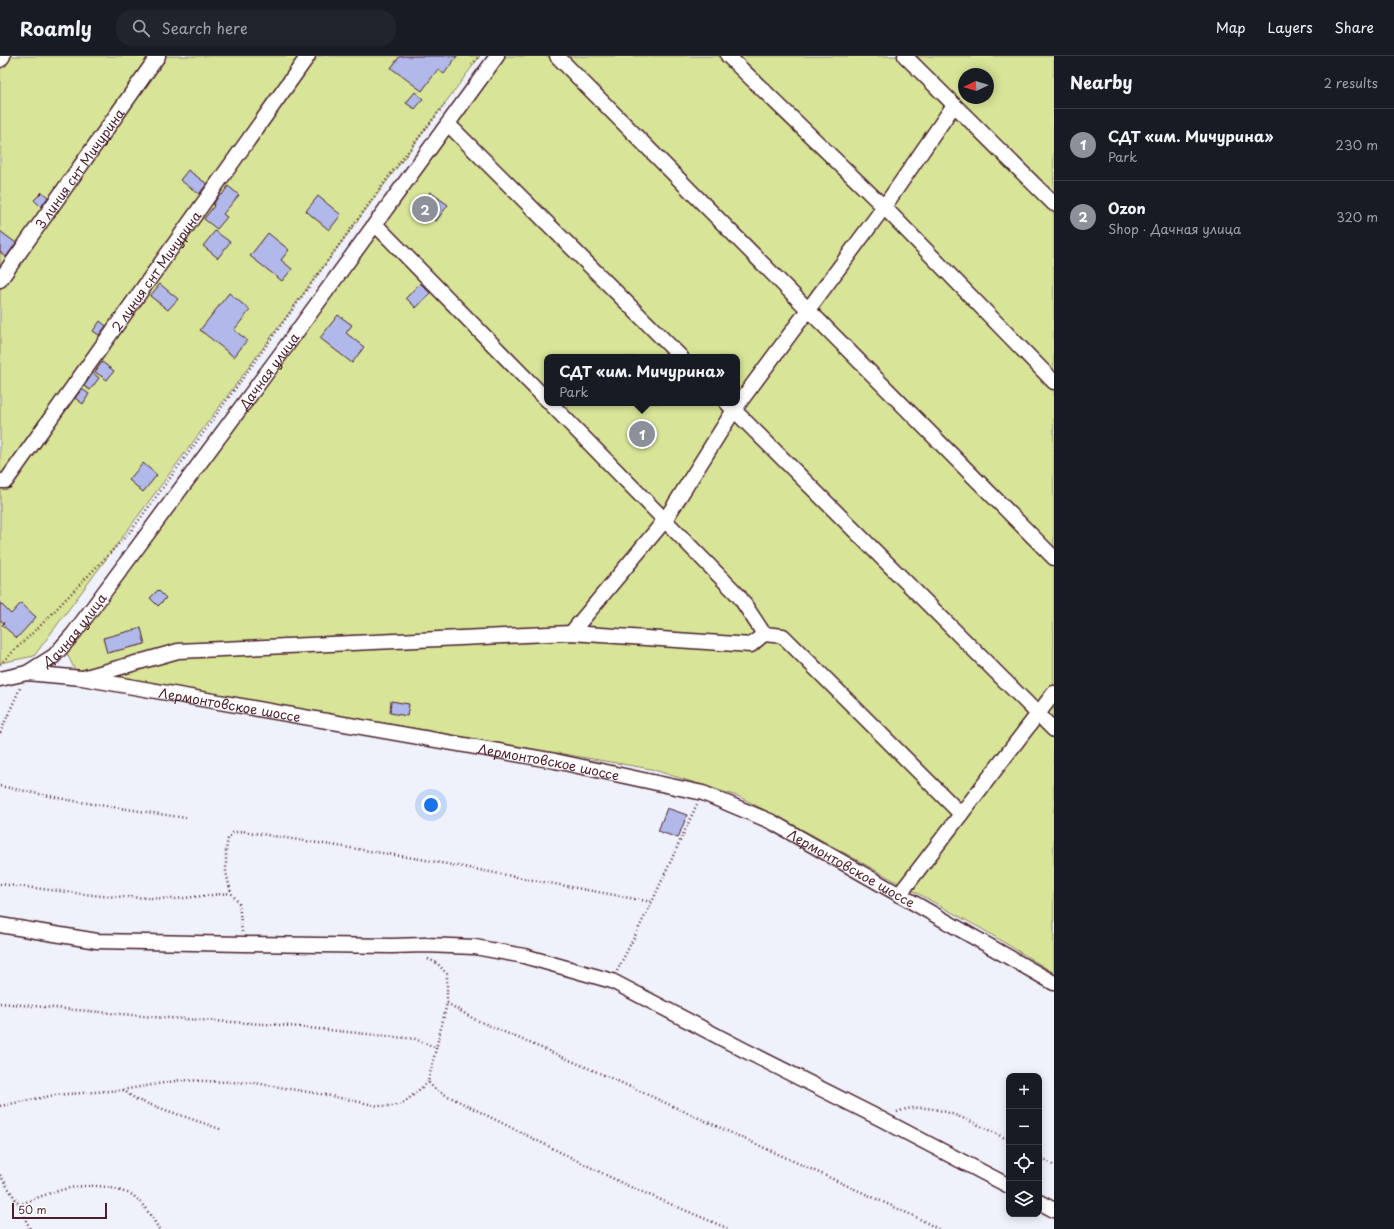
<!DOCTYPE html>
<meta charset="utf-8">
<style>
:root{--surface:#171b24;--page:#20242c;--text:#f1f3f6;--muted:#9ea1a6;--line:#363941;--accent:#8c9099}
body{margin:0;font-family:"Playpen Sans",sans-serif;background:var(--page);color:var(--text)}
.controls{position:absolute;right:12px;bottom:12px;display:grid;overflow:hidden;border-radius:8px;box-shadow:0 2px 10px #0003}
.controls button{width:36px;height:36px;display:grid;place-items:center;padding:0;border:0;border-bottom:1px solid var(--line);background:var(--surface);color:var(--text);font:20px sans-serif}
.compass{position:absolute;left:958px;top:12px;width:36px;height:36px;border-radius:50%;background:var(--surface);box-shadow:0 2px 10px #0003;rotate:266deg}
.scale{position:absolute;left:12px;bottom:10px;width:95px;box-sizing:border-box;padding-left:4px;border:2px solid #4a1f2b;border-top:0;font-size:11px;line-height:14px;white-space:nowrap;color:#4a1f2b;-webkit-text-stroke:3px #fff;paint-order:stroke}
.you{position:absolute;left:431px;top:749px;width:14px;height:14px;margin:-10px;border:3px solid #fff;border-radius:50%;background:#1a73e8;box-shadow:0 0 0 6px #1a73e833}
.badge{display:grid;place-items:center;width:26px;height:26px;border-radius:50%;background:var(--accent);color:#fff;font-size:13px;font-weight:700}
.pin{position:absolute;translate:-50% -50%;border:2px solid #fff;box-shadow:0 1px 4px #0006}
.popup{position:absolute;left:544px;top:298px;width:196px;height:52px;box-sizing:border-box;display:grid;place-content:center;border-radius:8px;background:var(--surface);filter:drop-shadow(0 1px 3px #0005);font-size:13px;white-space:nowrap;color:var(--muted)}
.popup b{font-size:15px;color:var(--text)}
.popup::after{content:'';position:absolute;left:50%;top:100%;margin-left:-8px;border:8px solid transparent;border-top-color:var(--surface)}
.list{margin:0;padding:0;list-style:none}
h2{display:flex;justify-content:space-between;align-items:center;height:52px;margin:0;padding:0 16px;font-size:17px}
h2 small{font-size:13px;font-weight:400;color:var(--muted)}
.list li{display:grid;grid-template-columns:26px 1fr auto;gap:12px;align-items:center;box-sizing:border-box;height:72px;padding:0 16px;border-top:1px solid var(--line)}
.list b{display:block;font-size:15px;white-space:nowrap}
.list p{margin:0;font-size:13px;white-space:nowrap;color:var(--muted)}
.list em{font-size:13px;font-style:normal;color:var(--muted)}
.icon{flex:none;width:22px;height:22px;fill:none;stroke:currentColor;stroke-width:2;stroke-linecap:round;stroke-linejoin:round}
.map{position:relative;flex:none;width:1054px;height:1173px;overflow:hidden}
header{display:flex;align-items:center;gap:24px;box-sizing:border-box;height:56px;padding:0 20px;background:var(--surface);border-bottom:1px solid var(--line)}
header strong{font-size:19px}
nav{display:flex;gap:22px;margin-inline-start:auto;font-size:14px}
.search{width:280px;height:36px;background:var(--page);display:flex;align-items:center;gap:10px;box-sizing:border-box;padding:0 14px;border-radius:16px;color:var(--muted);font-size:15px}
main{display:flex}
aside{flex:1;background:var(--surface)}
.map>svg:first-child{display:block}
</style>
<header>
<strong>Roamly</strong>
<div class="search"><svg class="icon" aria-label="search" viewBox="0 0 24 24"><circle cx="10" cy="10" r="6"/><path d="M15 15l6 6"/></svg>Search here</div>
<nav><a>Map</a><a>Layers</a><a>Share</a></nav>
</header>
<main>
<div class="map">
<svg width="1054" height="1173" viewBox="0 0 1054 1173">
<rect width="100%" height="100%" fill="#eff1fb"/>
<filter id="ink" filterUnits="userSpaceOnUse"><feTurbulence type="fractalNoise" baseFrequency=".025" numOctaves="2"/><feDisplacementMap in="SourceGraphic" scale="8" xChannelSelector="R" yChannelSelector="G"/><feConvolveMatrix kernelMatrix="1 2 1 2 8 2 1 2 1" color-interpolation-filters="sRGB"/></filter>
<g filter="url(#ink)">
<!-- green -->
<path fill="#d8e497" stroke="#918261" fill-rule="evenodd" d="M0,0H480L34,600L0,607Z
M506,0H1054V917L982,873L812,779L740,741L651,713L75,614L67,598L392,158ZM964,18H988V42H964ZM547,301H737V347H547Z"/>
<!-- building -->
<path fill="#b0b9ea" stroke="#4a1f2b" d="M400,0H457L444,18L438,13L422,35L391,12Z
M415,36L423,43L415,53L406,47Z
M188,114L207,128L199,138L180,124Z
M228,130L239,139L223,158L227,161L217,173L204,163L214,150L213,149L220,138L222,139Z
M42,136L48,141L41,151L34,144Z
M430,136L448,149L436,165L418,152Z
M318,140L341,159L329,174L306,155Z
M0,175L16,187L6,201L0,196Z
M215,175L230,186L218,202L203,190Z
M268,177L289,194L281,204L292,213L282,225L250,200Z
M420,227L430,237L416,252L406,242Z
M160,228L178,243L168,254L150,240Z
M229,237L250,254L234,274L247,284L234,301L200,274Z
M338,259L352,269L346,277L364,291L352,307L320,282Z
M100,265L106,270L99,279L93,275Z
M102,306L114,315L107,324L95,316Z
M93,317L99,322L90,334L84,330Z
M82,333L89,338L83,348L75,342Z
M143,407L157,419L143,436L129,424Z
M158,534L166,542L158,550L150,542Z
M0,547L11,558L21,547L36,561L17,582L2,569L4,567L0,564Z
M141,572L145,588L107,597L103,582Z
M391,645L409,648L407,660L390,657Z
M667,752L687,759L678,782L658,775Z"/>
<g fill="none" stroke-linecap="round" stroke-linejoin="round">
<defs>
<g id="minor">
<path d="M557,0L1054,502"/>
<path d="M728,0L884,151L1054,326"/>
<path d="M905,0L1054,148"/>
<path d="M0,4L3,0"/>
<path d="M448,68L681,301"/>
<path d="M375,168L547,344"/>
<path id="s1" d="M0,224L158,0"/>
<path d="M550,347L739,540L764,578L783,580L961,758"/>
<path d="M727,347L1054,674"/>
<path id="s2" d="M0,425H6L308,0"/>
<path d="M571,577L665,464L734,354L884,151L954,49"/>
<path id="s3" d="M27,617L54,600L74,577L285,292L497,0"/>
<path d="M86,621L178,595L571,577L751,589L764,578"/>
<path id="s4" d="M0,623L27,617L82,622L555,705L703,737L772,766L1054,927"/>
<path d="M899,839L1054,637"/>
<path d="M0,869L97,885L243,888L392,890L425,889L475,891L524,900L612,925L744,994L881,1063L1009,1130"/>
<path d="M1039,1146L1054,1154"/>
</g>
</defs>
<!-- minor casing -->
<use href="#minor" stroke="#4a1f2b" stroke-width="17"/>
<!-- path -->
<path stroke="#4a1f2b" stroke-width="2.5" stroke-dasharray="1 3" stroke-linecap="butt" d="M472,9L479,0
M0,608L41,569L131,475L203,377L392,116L445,48
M0,677L20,632
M0,730L74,745L186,762
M0,828L101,840L175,843L231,837
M242,876L239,847L231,837L226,816V794L228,782L233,777L242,775L420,803L652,846
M428,903L437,907L447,918V947L428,1026L436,1034L626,1129L729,1173
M617,915L652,846L697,748
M0,947L154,961L280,969L415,983L437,992
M447,947L474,963L611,1022L916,1161L938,1173
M123,1034L137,1044L220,1073
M0,1050L55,1039L122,1034L181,1024L255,1027L326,1039L379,1050H394L405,1046L428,1026
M897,1056C932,1041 977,1069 1009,1084
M1039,1099L1054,1110
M0,1119L19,1149L30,1173
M19,1149C51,1136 85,1122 121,1135C124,1136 129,1137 132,1139C142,1145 153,1163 159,1173"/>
<!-- minor -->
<use href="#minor" stroke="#fff" stroke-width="14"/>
</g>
</g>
<g text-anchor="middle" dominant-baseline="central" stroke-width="3" stroke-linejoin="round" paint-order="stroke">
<!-- street labels -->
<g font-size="13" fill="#4a1f2b" stroke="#fff">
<text stroke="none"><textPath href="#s1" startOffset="137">3 линия снт Мичурина</textPath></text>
<text stroke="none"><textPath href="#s2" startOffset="264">2 линия снт Мичурина</textPath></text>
<text stroke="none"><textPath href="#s3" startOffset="389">Дачная улица</textPath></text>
<text stroke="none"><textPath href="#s3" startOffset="65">Дачная улица</textPath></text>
<text stroke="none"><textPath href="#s4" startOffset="233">Лермонтовское шоссе</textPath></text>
<text stroke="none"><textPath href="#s4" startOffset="557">Лермонтовское шоссе</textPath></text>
<text stroke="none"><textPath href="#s4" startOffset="881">Лермонтовское шоссе</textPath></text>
</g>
</g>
</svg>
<div class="controls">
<button>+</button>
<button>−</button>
<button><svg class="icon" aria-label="locate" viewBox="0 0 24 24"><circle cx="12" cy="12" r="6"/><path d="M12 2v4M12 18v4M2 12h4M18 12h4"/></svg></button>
<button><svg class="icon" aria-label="layers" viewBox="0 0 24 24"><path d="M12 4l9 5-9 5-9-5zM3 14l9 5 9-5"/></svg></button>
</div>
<svg class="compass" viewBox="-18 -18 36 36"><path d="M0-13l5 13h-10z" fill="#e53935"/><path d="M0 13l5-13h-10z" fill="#9ea1a6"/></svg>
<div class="scale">50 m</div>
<div class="you"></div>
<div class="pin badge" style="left:642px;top:378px">1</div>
<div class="popup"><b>СДТ «им. Мичурина»</b>Park</div>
<div class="pin badge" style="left:425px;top:153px">2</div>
</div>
<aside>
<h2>Nearby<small>2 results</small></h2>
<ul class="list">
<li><span class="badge">1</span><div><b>СДТ «им. Мичурина»</b><p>Park</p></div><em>230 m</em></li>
<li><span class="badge">2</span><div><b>Ozon</b><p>Shop · Дачная улица</p></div><em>320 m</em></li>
</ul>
</aside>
</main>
